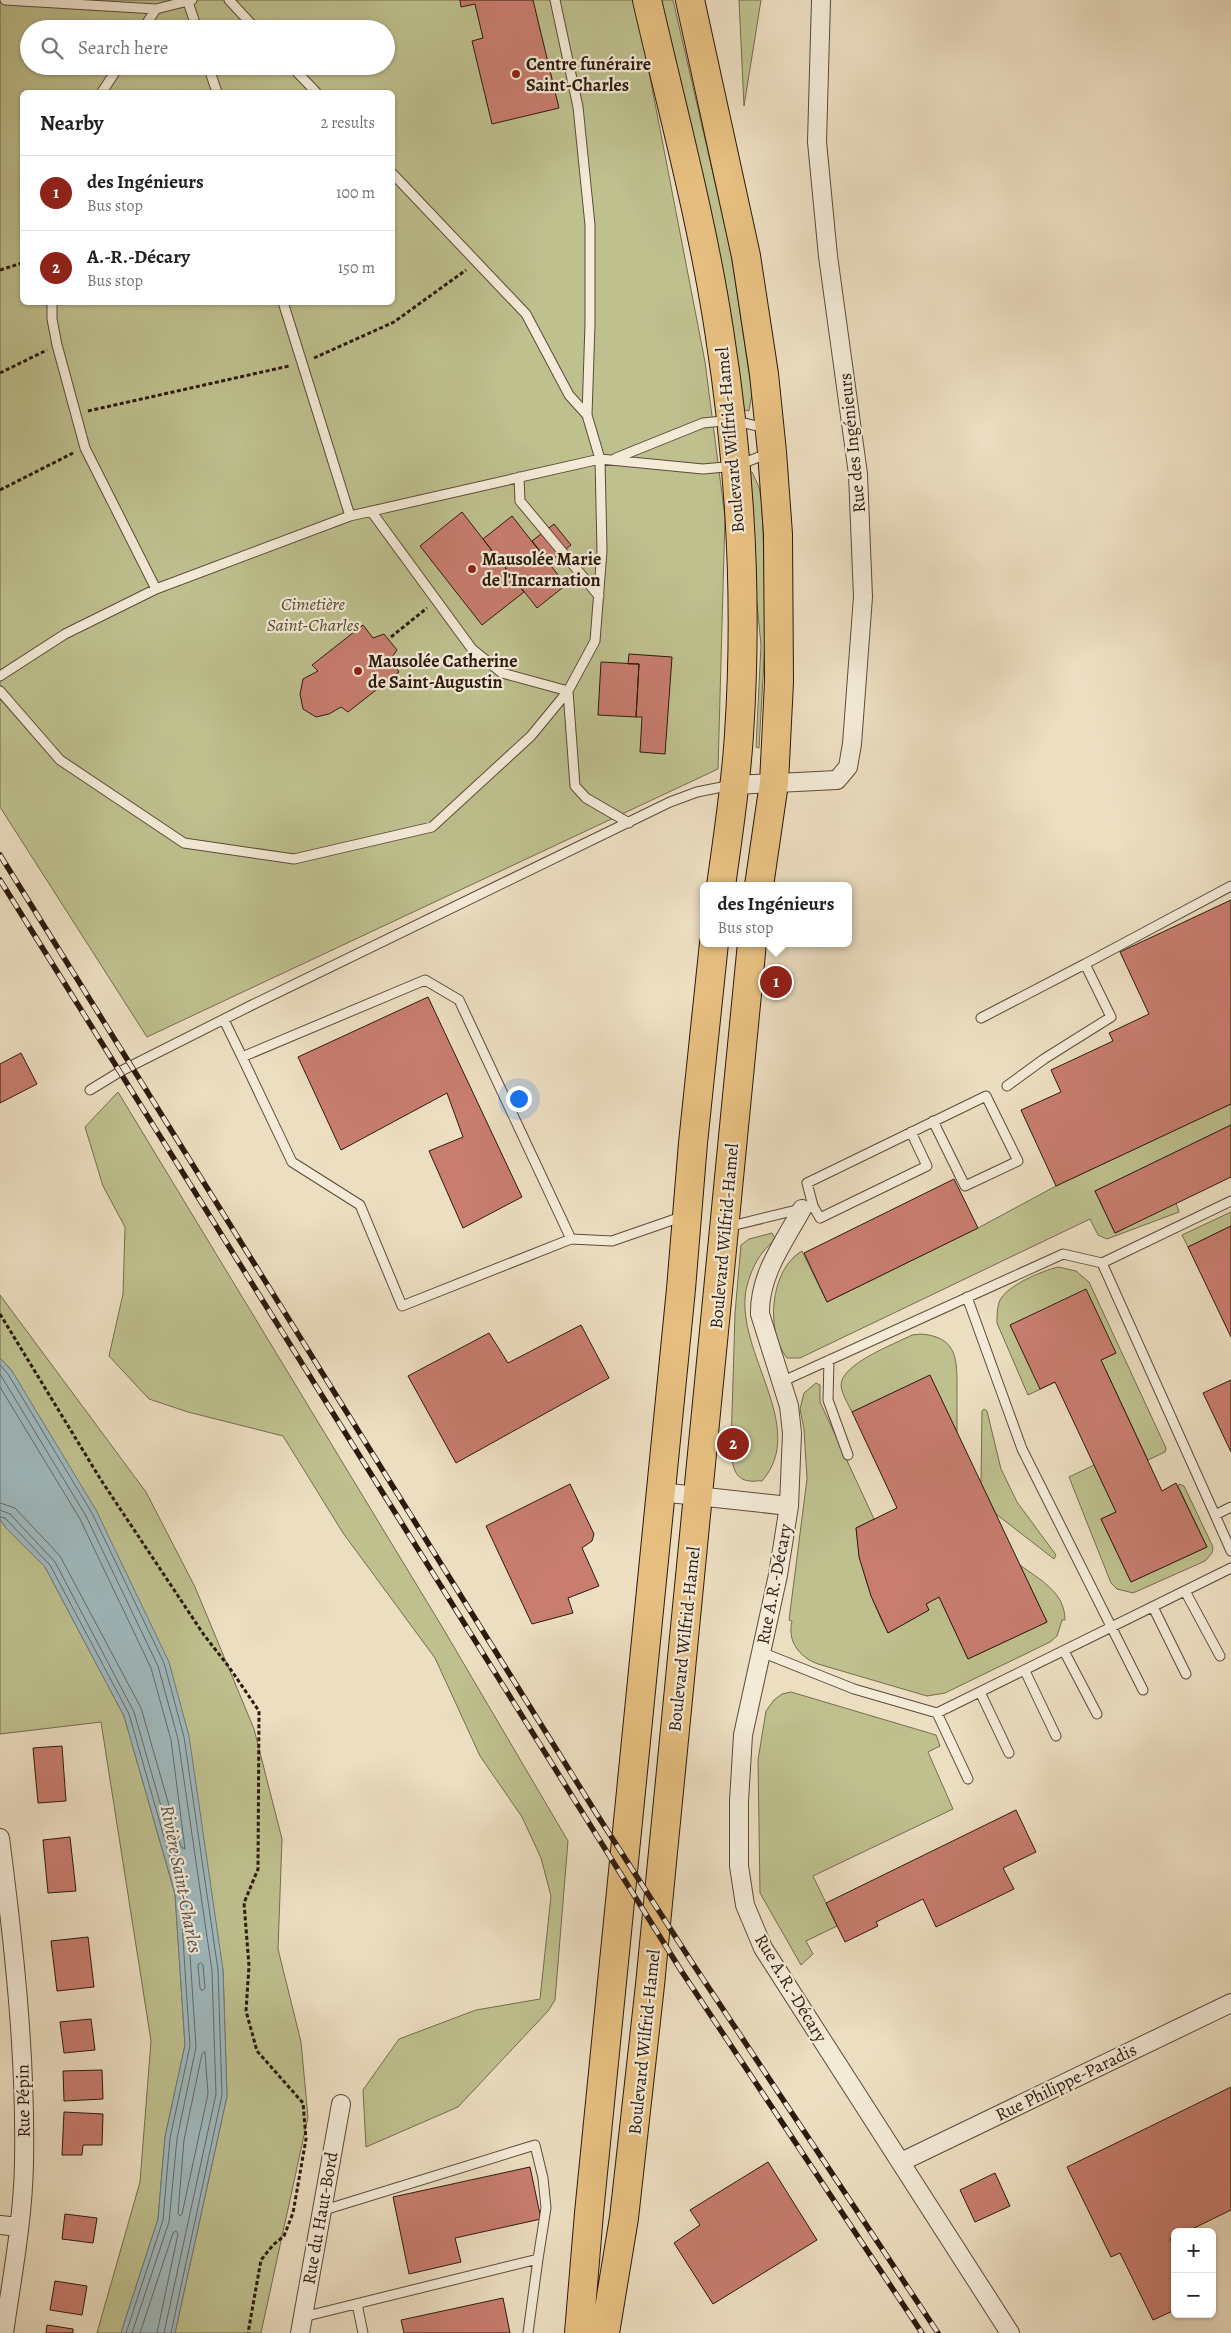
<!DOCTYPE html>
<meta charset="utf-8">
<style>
:root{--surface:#fff;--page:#f6f6f6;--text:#202124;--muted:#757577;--line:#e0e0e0;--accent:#8f2418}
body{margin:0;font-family:Alegreya,serif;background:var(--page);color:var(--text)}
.controls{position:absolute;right:15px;bottom:15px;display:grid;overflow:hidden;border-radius:8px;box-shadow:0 1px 4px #0004}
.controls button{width:45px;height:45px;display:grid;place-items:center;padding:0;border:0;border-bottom:1px solid var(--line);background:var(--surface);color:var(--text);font:25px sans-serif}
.you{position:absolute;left:518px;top:1098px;width:18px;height:18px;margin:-12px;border:4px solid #fff;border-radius:50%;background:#1a73e8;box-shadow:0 0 0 8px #1a73e833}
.badge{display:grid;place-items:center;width:32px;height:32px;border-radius:50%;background:var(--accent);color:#fff;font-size:16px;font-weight:700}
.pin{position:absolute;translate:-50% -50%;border:2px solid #fff;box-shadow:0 1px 5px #0006}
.popup{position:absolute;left:700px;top:882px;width:152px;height:65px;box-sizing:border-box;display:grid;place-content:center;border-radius:8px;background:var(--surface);filter:drop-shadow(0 1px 4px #0005);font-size:16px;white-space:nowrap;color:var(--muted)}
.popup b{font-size:19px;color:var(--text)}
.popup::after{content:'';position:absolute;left:50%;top:100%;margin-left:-10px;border:10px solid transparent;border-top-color:var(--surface)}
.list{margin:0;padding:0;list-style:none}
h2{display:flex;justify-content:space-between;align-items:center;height:65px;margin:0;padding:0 20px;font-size:21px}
h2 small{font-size:16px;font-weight:400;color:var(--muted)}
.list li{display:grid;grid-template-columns:32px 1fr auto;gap:15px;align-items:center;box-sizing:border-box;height:75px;padding:0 20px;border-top:1px solid var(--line)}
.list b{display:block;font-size:19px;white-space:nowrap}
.list p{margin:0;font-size:16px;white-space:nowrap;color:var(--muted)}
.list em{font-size:16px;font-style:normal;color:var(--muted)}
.icon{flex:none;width:28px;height:28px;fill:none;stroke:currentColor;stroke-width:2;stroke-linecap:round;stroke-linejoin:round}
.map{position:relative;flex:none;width:1231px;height:2333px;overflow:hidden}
.search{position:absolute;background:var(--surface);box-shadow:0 1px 4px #0004;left:20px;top:20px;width:375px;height:55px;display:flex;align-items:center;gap:12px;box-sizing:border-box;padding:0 18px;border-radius:28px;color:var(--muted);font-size:19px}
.panel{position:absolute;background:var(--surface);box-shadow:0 1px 4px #0004;left:20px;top:90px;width:375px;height:215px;border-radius:8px}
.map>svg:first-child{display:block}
</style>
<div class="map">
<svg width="1231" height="2333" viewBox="0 0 1231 2333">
<rect width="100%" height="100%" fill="#ecdec1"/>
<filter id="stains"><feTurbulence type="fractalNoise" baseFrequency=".004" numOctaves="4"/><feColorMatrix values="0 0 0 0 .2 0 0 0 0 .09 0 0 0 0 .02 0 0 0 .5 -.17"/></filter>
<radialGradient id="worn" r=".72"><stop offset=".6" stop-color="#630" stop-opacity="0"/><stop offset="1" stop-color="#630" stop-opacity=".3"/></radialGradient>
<!-- green -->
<path fill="#bec08e" stroke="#766c4e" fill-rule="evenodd" d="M0,0H635L705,362L725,517L718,769L147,1037L0,807ZM29,29H386V66H29ZM22,92H392V302H22Z
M659,0H673L731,252L752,393L749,411L741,409Z
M739,0H761L744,106Z
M749,472H752L759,487L762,505L766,624L759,748L756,747L761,645L749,521Z
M118,1092L441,1625L568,1841L555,2000L548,2011L458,2107L366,2147L363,2090L399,2039L476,2010L540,1999L551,1896L541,1858L522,1817L480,1756L435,1658L343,1533L283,1436L188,1412L149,1399L109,1356L123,1294L125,1227L103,1186L85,1127Z
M1231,1104V1125L1095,1191L1115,1233L1176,1203L1179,1212L1107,1239L1098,1235L1090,1219L800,1358H787C765,1331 770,1269 802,1251L827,1302L978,1228L1056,1186Z
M1231,1212V1226L1188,1247L1182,1235Z
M772,1233L775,1238C772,1243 767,1247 763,1252C754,1263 749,1277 746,1290C735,1353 809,1427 762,1481C757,1480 754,1482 750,1481C732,1480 732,1460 731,1447L735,1313L741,1245L749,1239Z
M1058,1267L1076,1271L1089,1282L1166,1448L1165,1452L1148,1460L1101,1360L1116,1353L1028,1395L997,1323C997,1315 997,1307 1000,1300C1008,1285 1042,1271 1058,1267Z
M0,1295L146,1492L195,1587L254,1729L282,1839L278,1949L301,2042L308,2117L261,2333H175L227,2096L223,1970L12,1371L0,1358Z
M921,1334C956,1337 957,1357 957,1386C957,1401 957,1417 957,1432L929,1376L852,1412C848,1404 842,1394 841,1386C840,1364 895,1344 912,1335Z
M816,1383L820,1385V1402L874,1519L856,1528C860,1566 870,1599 888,1633L929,1610L926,1604L939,1597L968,1659L1047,1622L1020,1565C1040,1580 1065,1592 1065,1620H1062L1057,1636L1050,1642L945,1693L927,1696L818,1664C799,1657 787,1641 792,1621L789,1620L807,1479L804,1429L800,1409L804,1393Z
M984,1409L987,1411L1001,1469L1017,1502L1056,1555L1054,1559L996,1514L981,1484L982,1411Z
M1094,1465L1116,1512L1101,1519L1131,1582L1207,1547L1178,1486L1179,1484L1184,1486L1213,1547L1212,1553L1205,1561L1133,1593L1117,1589L1111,1583L1069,1477Z
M0,1519L6,1528L45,1567L124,1716L175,1894L185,2045L165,2137L158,2219L121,2333H97L140,2182L151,2041L101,1722L0,1734Z
M791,1692L936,1735L940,1746L928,1752L953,1809L813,1876L837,1926L806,1941L813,1954L801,1965L760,1893L758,1760L766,1711L774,1700L782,1694Z"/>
<!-- water -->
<path fill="#9fb9be" stroke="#717977" d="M0,1358L12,1371L96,1510L169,1662L189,1736L223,1970L227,2096L175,2333H121L158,2219L165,2137L185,2045L175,1894L124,1716L45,1567L6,1528L0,1519Z"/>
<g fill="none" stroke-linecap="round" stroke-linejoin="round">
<!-- shore -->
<path stroke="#666966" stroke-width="1" d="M0,1365L8,1374L92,1513L164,1663L184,1737L218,1970L222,2095L171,2333
M0,1374L86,1516L158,1666L178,1739L212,1971L216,2094L164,2333
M0,1387L80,1519L151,1668L171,1740L185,1849L181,1847L141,1708L60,1556L15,1508L0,1503
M0,1510L10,1514L55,1562L134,1712L186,1893L196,2047L177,2139L169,2222L132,2333
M0,1517L5,1518L50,1565L129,1714L180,1893L190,2046L170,2138L163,2220L126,2333
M201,1963L203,1965L205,1988L202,1991L200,1988L198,1965Z
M205,2052L208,2094L182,2214L180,2216L178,2213L184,2140L202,2054Z
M140,2333L173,2233L176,2231L178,2234L157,2333"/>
</g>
<!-- building -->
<path fill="#c87d6f" stroke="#2d190d" d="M460,0H533L559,108L492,124L472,41L483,38L475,4L461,7Z
M462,512L524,592L482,625L420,546Z
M512,516L566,585L537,608L483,539Z
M554,524L571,545L549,562L532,541Z
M363,625L373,638L384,634L397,650L390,660L399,672L348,712L341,707L329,714L316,717L303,709L300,694L303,679L318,671L312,665Z
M629,654L672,657L665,754L640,752L642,717H636L639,664H628Z
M601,662L639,664L636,717L598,715Z
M1231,900V1104L1056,1186L1021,1110L1061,1092L1051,1070L1113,1041L1109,1033L1149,1014L1120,952Z
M428,997L522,1197L463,1228L429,1151L463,1137L447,1093L341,1150L298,1057Z
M21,1053L37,1084L0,1103V1064Z
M1231,1125V1177L1115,1233L1095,1191Z
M954,1179L978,1228L827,1302L804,1253Z
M1231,1226V1337L1188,1247Z
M1086,1289L1116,1353L1101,1360L1162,1491L1176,1483L1207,1547L1131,1582L1101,1519L1116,1512L1055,1382L1040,1389L1010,1325Z
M581,1325L609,1378L456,1463L408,1376L489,1333L508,1363Z
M930,1375L1047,1622L968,1659L939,1597L926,1604L929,1610L888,1633L871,1596L859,1557L856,1528L897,1508L852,1412Z
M1231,1380V1452L1203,1393Z
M570,1484L594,1534L592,1541L582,1548L599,1586L568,1598L573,1613L532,1624L486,1526Z
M62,1746L66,1801L38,1803L33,1748Z
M1016,1810L1036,1852L1003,1868L1014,1889L936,1927L923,1899L876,1922L878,1926L845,1942L826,1903Z
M70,1837L76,1891L48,1893L43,1840Z
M88,1937L94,1987L57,1991L51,1941Z
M91,2019L95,2050L64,2053L60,2022Z
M102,2070L103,2099L64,2101L63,2071Z
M1231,2087V2210L1186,2232H1175V2237L1170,2239L1175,2249V2310L1153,2320L1120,2253L1111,2257L1067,2167Z
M64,2112L103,2114L102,2145H83L82,2155H62Z
M768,2162L817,2240L713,2304L674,2243L700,2225L690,2210Z
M530,2167L541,2219L455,2238L461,2262L409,2274L393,2197Z
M995,2173L1010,2206L975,2222L960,2190Z
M65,2214L97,2218L93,2243L62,2239Z
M55,2281L87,2286L82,2315L50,2310Z
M503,2298L510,2333H404L401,2320Z
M47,2325L73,2329V2333H46Z"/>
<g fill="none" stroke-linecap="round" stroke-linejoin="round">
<defs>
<path id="lane" d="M5,0L156,9L192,0
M229,0L256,29
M188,2L197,29
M143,29L156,9
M208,66L217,92
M291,66L316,92
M102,92L119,66
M392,173L526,314L569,395L587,415
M52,302V319L57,345L85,448L156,589
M283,302L350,516
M616,458L703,423L732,420L765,428
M519,477L520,501L599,596
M371,511L472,649L502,673L568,691L575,786L586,798L629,823
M0,676L65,634L156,589L350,516L600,459L703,469L736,466L769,453
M0,691L60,760L184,843L294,859L432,827L531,736L568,691L595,641L602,551L600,459L587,415L590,324V225L578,107L555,0
M1085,964L1231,886
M981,1018L1085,964L1111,1017L1044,1059L1007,1086
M224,1020L242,1057L425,980L459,1000L571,1239L402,1306L360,1205L292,1162L242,1057
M90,1090L121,1071L252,1005L670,802L697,792L732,785
M1231,1201L1102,1263L1215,1515L1231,1507
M813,1206L820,1218L927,1166L911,1132
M727,1227L813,1206L807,1183L986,1096L1018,1161L965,1186L933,1121
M571,1239L612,1241L684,1216
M967,1297L1022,1449L1143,1690
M829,1360L828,1400L848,1455
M781,1382L1063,1254L1102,1263
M1215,1515L1231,1551
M1185,1591L1220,1656
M1153,1607L1186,1674
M1064,1651L1097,1714
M761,1652L854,1689L937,1713L1231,1568
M1025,1671L1056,1736
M980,1692L1009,1753
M937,1713L968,1779
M321,2211L535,2145L543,2178L546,2208L538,2259
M357,2304L363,2333
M303,2317L538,2259L528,2333"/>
<path id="street" d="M735,785L837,780L848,767L852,744L863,597L858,474L828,256L817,142L821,0
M802,1209C784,1242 759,1275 760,1314L789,1406L792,1433L789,1506L778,1575L743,1735L739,1801V1866L745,1905L763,1948L1010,2333
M660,1492L789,1506
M0,1838C14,1946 26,2055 24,2163C23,2220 12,2277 4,2333
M901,2162L1231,2003
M0,2225L19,2227
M300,2333L341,2104"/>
<path id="primary" d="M647,0C672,109 702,219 719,330C740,463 748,599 739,734C736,785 728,835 721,886
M690,0L746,256L764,374L772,452L778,534L779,682L774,783L759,886
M579,2333L589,2213L681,1289L693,1143L714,943
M605,2333L624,2218L650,1985L752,943"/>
</defs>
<!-- lane casing -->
<use href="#lane" stroke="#5d4a3a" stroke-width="11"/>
<!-- street casing -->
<use href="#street" stroke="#5d4a3a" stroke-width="20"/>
<!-- primary casing -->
<use href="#primary" stroke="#2d190d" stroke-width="30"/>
<!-- path -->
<path stroke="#2d190d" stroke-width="3" stroke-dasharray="4 2.5" stroke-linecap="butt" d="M0,270L22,263
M314,358L394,322L466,270
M0,373L47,350
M88,411L289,366
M0,490L73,453
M391,637L427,608
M0,1314L101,1480L204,1635L229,1667L259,1711L258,1869L244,1903L249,1966L246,2011L257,2051L303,2103L306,2139L293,2213L284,2236L273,2245L261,2260L248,2333"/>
<!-- lane -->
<use href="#lane" stroke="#f3ead7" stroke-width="9"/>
<!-- street -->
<use href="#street" stroke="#f3ead7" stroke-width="18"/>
<!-- primary -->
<use href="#primary" stroke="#e6bf80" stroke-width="28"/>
<defs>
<path id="rail" d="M0,855L596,1813L691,1961L938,2333
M0,880L682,1972L922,2333"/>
</defs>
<!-- rail casing -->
<use href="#rail" stroke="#2d190d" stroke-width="5.5"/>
<!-- rail -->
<use href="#rail" stroke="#f3ead7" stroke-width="4" stroke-dasharray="11" stroke-linecap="butt"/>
</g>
<!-- markers -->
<g fill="#8f2418" stroke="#f3ead7" stroke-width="2">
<circle cx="516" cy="74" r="5"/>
<circle cx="472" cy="569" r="5"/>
<circle cx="358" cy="671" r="5"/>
</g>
<g text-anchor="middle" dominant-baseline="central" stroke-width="4.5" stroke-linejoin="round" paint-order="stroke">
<!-- poi labels -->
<g font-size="18" font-weight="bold" fill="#2d190d" stroke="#f3ead7" text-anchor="start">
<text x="526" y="64">Centre funéraire<tspan x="526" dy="21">Saint-Charles</tspan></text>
<text x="482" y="559">Mausolée Marie<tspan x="482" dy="21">de l'Incarnation</tspan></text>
<text x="368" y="661">Mausolée Catherine<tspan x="368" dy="21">de Saint-Augustin</tspan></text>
</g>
<!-- street labels -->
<g font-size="18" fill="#2d190d" stroke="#f3ead7">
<text transform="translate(730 440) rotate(-95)">Boulevard Wilfrid-Hamel</text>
<text transform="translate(852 443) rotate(-96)">Rue des Ingénieurs</text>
<text transform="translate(724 1236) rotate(-85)">Boulevard Wilfrid-Hamel</text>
<text transform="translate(774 1584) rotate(-79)">Rue A.R.-Décary</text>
<text transform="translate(684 1639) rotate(-84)">Boulevard Wilfrid-Hamel</text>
<text transform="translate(791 1988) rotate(59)">Rue A.R.-Décary</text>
<text transform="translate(644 2042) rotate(-84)">Boulevard Wilfrid-Hamel</text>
<text transform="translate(1066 2082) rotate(-26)">Rue Philippe-Paradis</text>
<text transform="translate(23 2101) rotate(-91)">Rue Pépin</text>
<text transform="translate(320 2218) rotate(-80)">Rue du Haut-Bord</text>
</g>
<!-- park labels -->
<g font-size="18" font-style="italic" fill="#584b34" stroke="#f3ead7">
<text x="313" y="604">Cimetière<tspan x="313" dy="21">Saint-Charles</tspan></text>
</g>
<!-- water labels -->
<g font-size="19" font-style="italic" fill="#55514b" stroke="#f3ead7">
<text transform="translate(181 1879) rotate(79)">Rivière Saint-Charles</text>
</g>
</g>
<rect width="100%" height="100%" filter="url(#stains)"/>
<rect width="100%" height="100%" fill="url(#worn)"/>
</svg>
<div class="controls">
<button>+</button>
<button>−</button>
</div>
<div class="you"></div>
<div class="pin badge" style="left:776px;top:982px">1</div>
<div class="popup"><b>des Ingénieurs</b>Bus stop</div>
<div class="pin badge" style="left:733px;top:1444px">2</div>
<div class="search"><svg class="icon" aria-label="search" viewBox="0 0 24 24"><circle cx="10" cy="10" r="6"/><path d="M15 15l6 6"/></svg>Search here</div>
<section class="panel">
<h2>Nearby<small>2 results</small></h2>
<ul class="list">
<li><span class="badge">1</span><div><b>des Ingénieurs</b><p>Bus stop</p></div><em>100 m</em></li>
<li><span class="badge">2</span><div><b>A.-R.-Décary</b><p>Bus stop</p></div><em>150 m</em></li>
</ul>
</section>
</div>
